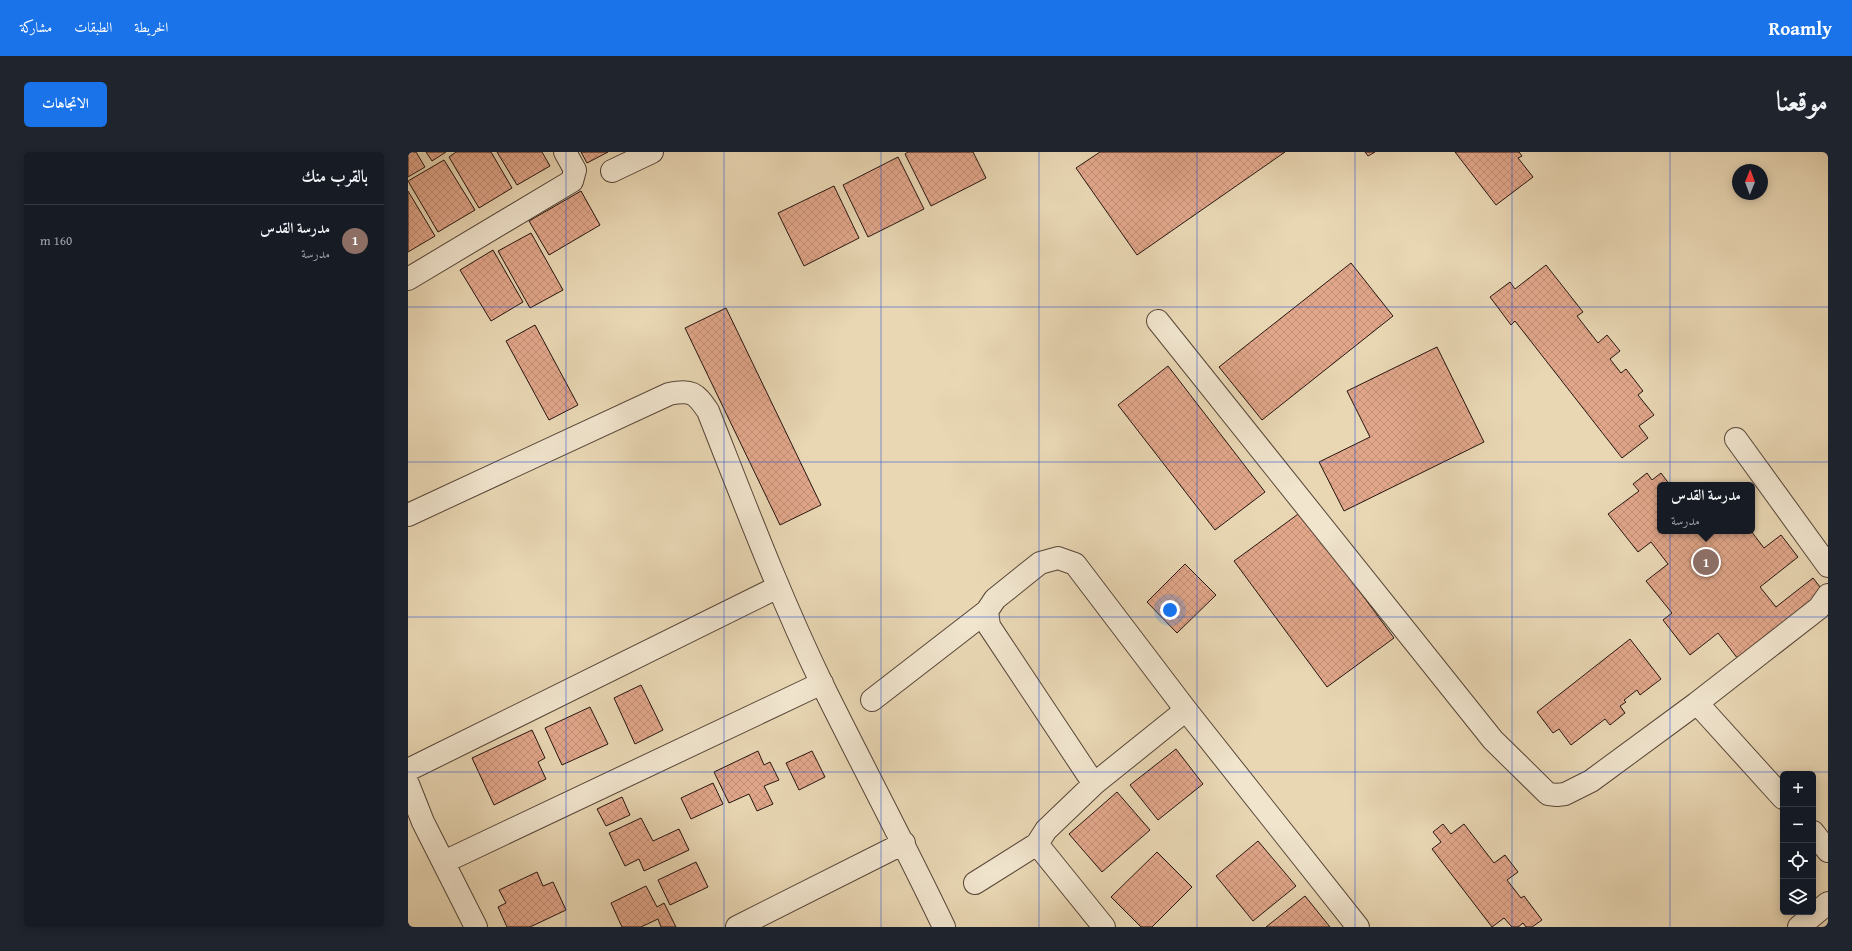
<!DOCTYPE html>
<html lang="ar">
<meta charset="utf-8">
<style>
:root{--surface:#171b24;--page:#20242c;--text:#f1f3f6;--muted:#9ea1a6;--line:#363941;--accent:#1a73e8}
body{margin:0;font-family:"Gentium Book Plus",Amiri,serif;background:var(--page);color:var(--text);direction:rtl}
.controls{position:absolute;right:12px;bottom:12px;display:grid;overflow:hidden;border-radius:6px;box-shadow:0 2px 10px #0003}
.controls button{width:36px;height:36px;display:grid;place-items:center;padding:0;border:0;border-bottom:1px solid var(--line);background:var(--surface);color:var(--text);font:20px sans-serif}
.compass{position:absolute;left:1324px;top:12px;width:36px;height:36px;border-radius:50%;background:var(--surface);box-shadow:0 2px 10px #0003;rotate:1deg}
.you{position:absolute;left:762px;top:458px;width:14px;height:14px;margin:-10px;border:3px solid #fff;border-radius:50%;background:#1a73e8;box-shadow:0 0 0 6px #1a73e833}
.badge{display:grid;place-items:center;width:26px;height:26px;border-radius:50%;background:var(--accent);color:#fff;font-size:13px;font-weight:700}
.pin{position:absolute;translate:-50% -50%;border:2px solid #fff;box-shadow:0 1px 4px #0006}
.popup{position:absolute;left:1249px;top:330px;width:98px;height:52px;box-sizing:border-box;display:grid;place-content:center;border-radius:6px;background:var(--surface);filter:drop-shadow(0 1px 3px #0005);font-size:13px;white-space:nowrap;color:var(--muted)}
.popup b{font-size:15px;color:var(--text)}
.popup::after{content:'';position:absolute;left:50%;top:100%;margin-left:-8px;border:8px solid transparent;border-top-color:var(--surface)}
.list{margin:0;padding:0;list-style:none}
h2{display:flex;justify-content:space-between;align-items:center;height:52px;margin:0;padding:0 16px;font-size:17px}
h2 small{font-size:13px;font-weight:400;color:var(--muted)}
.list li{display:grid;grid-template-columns:26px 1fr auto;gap:12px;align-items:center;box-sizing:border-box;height:72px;padding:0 16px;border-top:1px solid var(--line)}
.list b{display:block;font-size:15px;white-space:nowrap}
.list p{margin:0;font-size:13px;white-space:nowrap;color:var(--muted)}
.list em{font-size:13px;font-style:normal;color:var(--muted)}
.icon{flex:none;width:22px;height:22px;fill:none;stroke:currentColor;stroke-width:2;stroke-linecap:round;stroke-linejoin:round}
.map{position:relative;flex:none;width:1420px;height:775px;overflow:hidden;direction:ltr;border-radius:6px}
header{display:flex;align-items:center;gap:24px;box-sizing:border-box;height:56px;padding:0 20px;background:var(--accent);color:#fff}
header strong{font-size:19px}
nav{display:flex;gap:22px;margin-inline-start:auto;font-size:14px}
.intro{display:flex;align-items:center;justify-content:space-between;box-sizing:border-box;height:96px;padding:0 24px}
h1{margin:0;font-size:28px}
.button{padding:10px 18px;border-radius:6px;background:var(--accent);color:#fff;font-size:14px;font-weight:700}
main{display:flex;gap:24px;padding:0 24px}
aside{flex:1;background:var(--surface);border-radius:6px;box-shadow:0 2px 10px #0003}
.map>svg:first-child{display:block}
</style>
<header>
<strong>Roamly</strong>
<nav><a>الخريطة</a><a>الطبقات</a><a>مشاركة</a></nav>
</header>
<div class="intro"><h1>موقعنا</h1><a class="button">الاتجاهات</a></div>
<main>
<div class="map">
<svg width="1420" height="775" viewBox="0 0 1420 775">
<defs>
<pattern id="building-cross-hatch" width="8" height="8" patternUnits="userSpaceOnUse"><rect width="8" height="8" fill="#e2a78b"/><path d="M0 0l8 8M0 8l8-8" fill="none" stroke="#c28f77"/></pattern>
</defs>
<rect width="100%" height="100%" fill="#e9d7b4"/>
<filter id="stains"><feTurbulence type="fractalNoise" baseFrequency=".005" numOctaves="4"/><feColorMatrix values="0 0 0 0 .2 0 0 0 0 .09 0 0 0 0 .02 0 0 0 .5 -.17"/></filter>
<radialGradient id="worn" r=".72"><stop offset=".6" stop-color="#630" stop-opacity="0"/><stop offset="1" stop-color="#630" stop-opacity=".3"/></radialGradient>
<!-- building -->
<path fill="url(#building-cross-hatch)" stroke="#26150f" d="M0,0H8L17,15L0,25Z
M18,0H38L24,9Z
M48,0H83L104,36L71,56L41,5Z
M89,0H134L142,14L109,33Z
M173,0H200L179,11Z
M500,0H565L578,26L523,54L497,2Z
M692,0H877L729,103L668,16Z
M957,0H967L960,4Z
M1047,0H1111L1114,4L1110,6L1125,25L1088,53Z
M490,5L516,57L460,85L435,33Z
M36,8L67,58L30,80L0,29Z
M426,34L451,86L396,114L370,61Z
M0,39L27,84L0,100Z
M173,39L192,73L141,103L121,69Z
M123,81L155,138L122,156L90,99Z
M85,98L115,150L83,169L52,118Z
M943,111L985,164L854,268L811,215Z
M1138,113L1175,160L1169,164L1190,191L1199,183L1212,199L1202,207L1213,221L1218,217L1235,239L1230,243L1246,263L1231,274L1240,286L1214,306L1107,169L1103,173L1082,145L1102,130L1107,137Z
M318,156L413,353L372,373L277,176Z
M127,173L170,253L141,268L98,189Z
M1029,195L1076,290L936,359L911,310L962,285L939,239Z
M760,214L857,340L807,378L710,253Z
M1239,321L1244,328L1253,321L1262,333H1252V379H1343L1356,396L1373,383L1390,405L1352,435L1368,455L1405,426L1416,440L1330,507L1310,481L1282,503L1255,468L1264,461L1238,429L1260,412L1243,390L1230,400L1200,362L1231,339L1225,332Z
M893,360L986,486L919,535L826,409Z
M777,412L808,443L769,481L739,450Z
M1222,487L1253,527L1232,543L1229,538L1216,548L1218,550L1212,554L1217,561L1202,573L1197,567L1163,593L1151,577L1145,581L1129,560Z
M233,533L255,578L227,592L206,546Z
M182,555L200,592L154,613L137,576Z
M124,578L137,606L130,610L138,627L86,653L64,606Z
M768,597L795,632L750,668L722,633Z
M350,599L356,613L362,610L371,628L356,634L365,652L349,659L341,642L321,651L306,620Z
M404,599L417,625L391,638L378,611Z
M305,631L315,652L283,667L273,646Z
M709,640L742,678L694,720L661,682Z
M214,645L222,663L198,674L189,657Z
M233,666L245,689L271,677L281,698L236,719L231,707L217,714L201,681Z
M1035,672L1043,682L1056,672L1086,711L1097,703L1110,720L1099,728L1113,746L1116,744L1134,768L1124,775H1118L1115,771L1110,775H1104L1096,766L1084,775L1024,697L1033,690L1025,680Z
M850,689L888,734L845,769L808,724Z
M749,700L784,735L744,775H733L703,745Z
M288,710L300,735L262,753L250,728Z
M129,720L135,734L145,730L158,758L122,775H99L90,755L98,751L91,738Z
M238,734L249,755L256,751L268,775H253L250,767L233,775H214L203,751Z
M897,744L922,775H858Z"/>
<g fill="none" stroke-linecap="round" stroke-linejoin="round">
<defs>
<path id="minor" d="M204,19L244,0
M0,127L164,29L167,18L157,0
M750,169L1085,588L1140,642L1149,643L1157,642L1183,629L1289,551L1375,646
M1328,287L1420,414
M0,363L261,242C284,238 287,240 300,259C336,350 371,443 414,532C454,613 497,693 536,775
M464,548L579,459
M1289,551L1411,456L1420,443
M0,618L370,435
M0,632L15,670L68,775
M686,632L581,474L579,459L587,447L632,411L650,406L667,412L778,558L950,775
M1405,680L1420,699
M629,692L696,775
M36,710L414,531
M567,731L629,692L638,678L686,632L778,558
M329,775L496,691
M1391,775L1420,751"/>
</defs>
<!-- minor casing -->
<use href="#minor" stroke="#574638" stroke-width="24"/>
<!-- minor -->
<use href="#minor" stroke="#f1e5ce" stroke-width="22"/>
</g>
<!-- grid -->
<path fill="none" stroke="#1d4ed8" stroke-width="1" stroke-opacity="0.55" d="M158,0V775M316,0V775M473,0V775M631,0V775M789,0V775M947,0V775M1104,0V775M1262,0V775M0,155H1420M0,310H1420M0,465H1420M0,620H1420"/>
<rect width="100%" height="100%" filter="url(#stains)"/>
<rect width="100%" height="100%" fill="url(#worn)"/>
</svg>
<div class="controls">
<button>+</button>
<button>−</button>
<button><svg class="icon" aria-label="locate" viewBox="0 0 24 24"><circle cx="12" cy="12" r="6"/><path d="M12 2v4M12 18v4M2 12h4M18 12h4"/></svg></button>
<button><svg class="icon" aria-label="layers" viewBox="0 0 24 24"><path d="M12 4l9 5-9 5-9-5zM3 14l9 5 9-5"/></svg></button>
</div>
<svg class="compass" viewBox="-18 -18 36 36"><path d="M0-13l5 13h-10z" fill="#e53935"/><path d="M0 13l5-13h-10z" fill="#9ea1a6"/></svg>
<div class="you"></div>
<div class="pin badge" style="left:1298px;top:410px;background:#8d6e63">1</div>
<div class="popup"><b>مدرسة القدس</b>مدرسة</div>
</div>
<aside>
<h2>بالقرب منك<small></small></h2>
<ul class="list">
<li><span class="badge" style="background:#8d6e63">1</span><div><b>مدرسة القدس</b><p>مدرسة</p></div><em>160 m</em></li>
</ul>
</aside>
</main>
